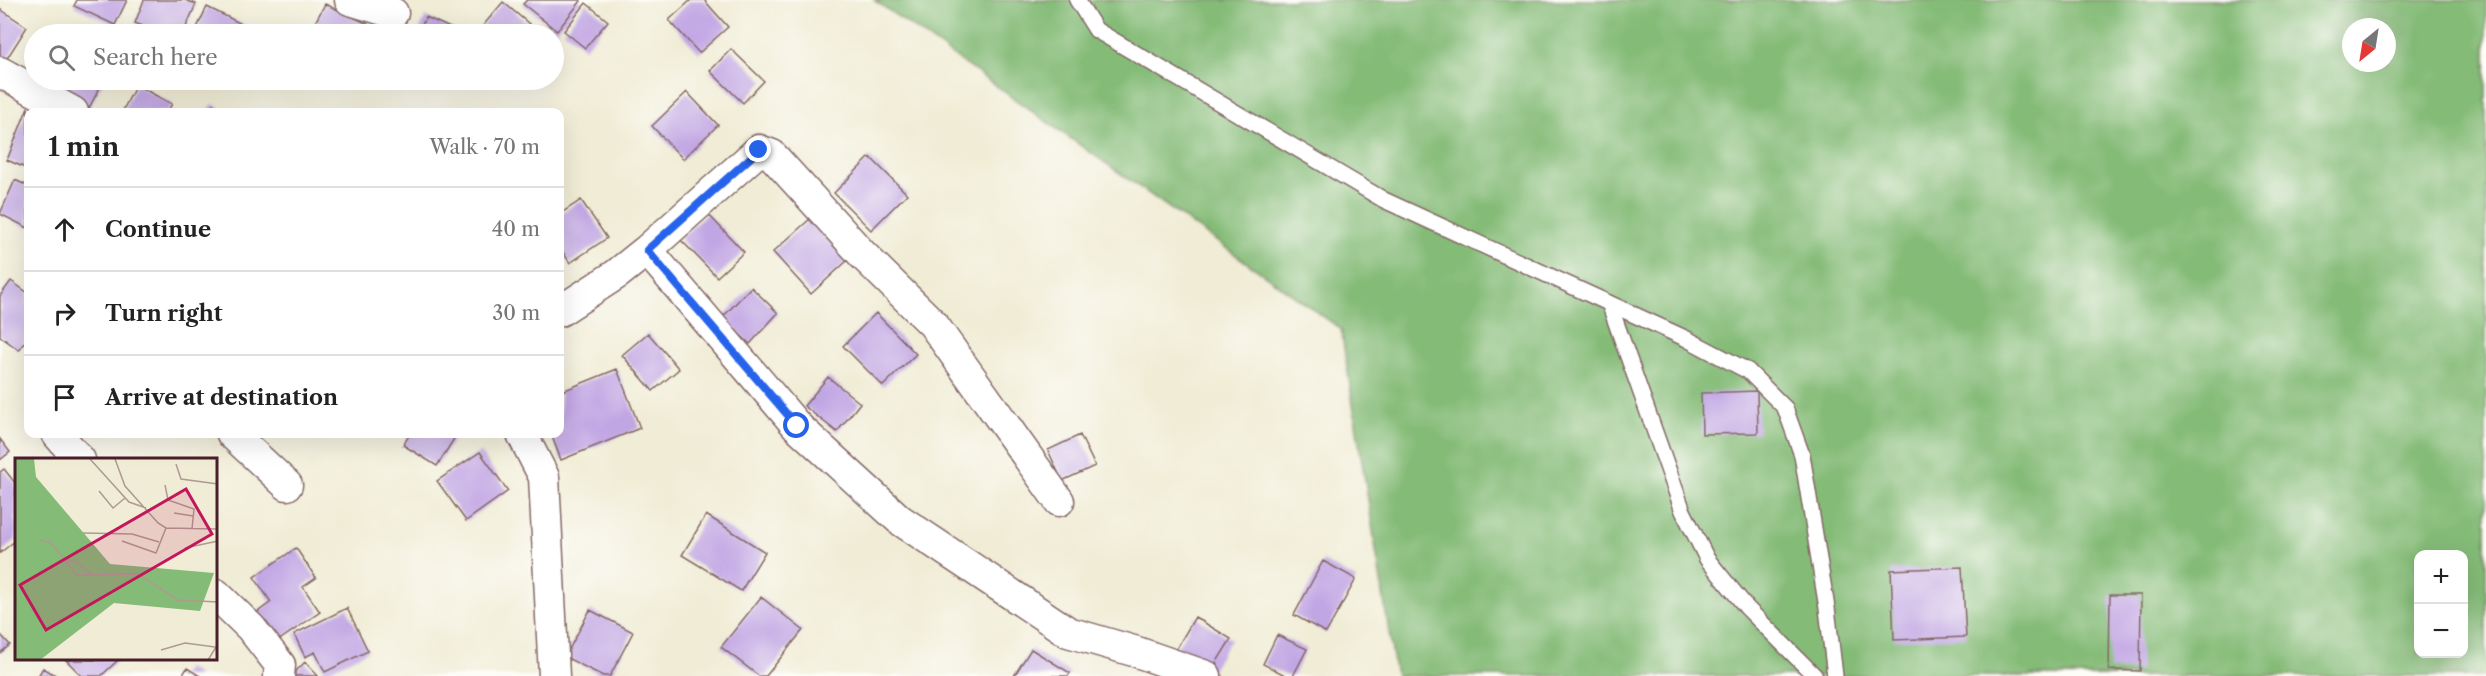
<!DOCTYPE html>
<meta charset="utf-8">
<style>
:root{--surface:#fff;--page:#f2f2f2;--text:#222;--muted:#767676;--line:#e0e0e0}
body{margin:0;font-family:"Libre Caslon Text",serif;background:var(--page);color:var(--text)}
.controls{position:absolute;right:18px;bottom:18px;display:grid;overflow:hidden;border-radius:12px;box-shadow:0 6px 24px #0002}
.controls button{width:54px;height:54px;display:grid;place-items:center;padding:0;border:0;border-bottom:2px solid var(--line);background:var(--surface);color:var(--text);font:30px sans-serif}
.compass{position:absolute;left:2342px;top:18px;width:54px;height:54px;border-radius:50%;background:var(--surface);box-shadow:0 6px 24px #0002;rotate:210deg}
.stop{position:absolute;width:18px;height:18px;margin:-14px;border:4px solid #2563eb;border-radius:50%;background:#fff}
.stop.end{background:#2563eb;border-color:#fff;box-shadow:0 2px 6px #0008}
.list{margin:0;padding:0;list-style:none}
h2{display:flex;justify-content:space-between;align-items:center;height:78px;margin:0;padding:0 24px;font-size:26px}
h2 small{font-size:20px;font-weight:400;color:var(--muted)}
.list li{display:grid;grid-template-columns:39px 1fr auto;gap:18px;align-items:center;box-sizing:border-box;height:84px;padding:0 24px;border-top:2px solid var(--line)}
.list b{display:block;font-size:22px;white-space:nowrap}
.list em{font-size:20px;font-style:normal;color:var(--muted)}
.icon{flex:none;width:33px;height:33px;fill:none;stroke:currentColor;stroke-width:2;stroke-linecap:round;stroke-linejoin:round}
.map{position:relative;flex:none;width:2486px;height:676px;overflow:hidden}
.search{position:absolute;background:var(--surface);box-shadow:0 6px 24px #0002;left:24px;top:24px;width:540px;height:66px;display:flex;align-items:center;gap:15px;box-sizing:border-box;padding:0 21px;border-radius:33px;color:var(--muted);font-size:22px}
.panel{position:absolute;background:var(--surface);box-shadow:0 6px 24px #0002;left:24px;top:108px;width:540px;height:330px;border-radius:12px}
.map>svg:first-child{display:block}
</style>
<div class="map">
<svg width="2486" height="676" viewBox="0 0 2486 676">
<rect width="100%" height="100%" fill="#fdfcf7"/>
<filter id="ink" filterUnits="userSpaceOnUse"><feTurbulence type="fractalNoise" baseFrequency=".0167" numOctaves="2"/><feDisplacementMap in="SourceGraphic" scale="12" xChannelSelector="R" yChannelSelector="G"/><feConvolveMatrix kernelMatrix="1 2 1 2 8 2 1 2 1" color-interpolation-filters="sRGB"/></filter>
<filter id="wash" filterUnits="userSpaceOnUse"><feTurbulence type="fractalNoise" baseFrequency=".008" numOctaves="4" result="noise"/><feDisplacementMap in="SourceGraphic" scale="24" xChannelSelector="R" yChannelSelector="G"/><feGaussianBlur stdDeviation="1.35" result="paint"/><feColorMatrix in="noise" values="0 0 0 0 0 0 0 0 0 0 0 0 0 0 0 0 0 1.4 0 .05"/><feComposite in="paint" operator="in"/></filter>
<g filter="url(#wash)">
<rect width="100%" height="100%" fill="#f0ecd5"/>
<!-- forest -->
<path fill="#84bb77" stroke="#676d51" stroke-width="1.5" fill-rule="evenodd" d="M874,0H2486V676H1396L1341,329ZM2351,27H2387V63H2351ZM2418,554H2464V654H2418Z"/>
<g id="blocks">
<!-- building -->
<path fill="#c1a6e4" d="M77,0H127L115,25L74,6Z
M144,0H185L196,4L183,34H162L135,23Z
M527,0H580L581,1L557,31L523,4Z
M691,0H704L728,27L699,53L669,20Z
M503,2L541,34H476Z
M586,3L608,21L585,48L564,31Z
M325,4L368,24L363,34H309Z
M207,7L254,30L252,34H194Z
M0,9L27,27L6,60L0,56Z
M426,17L463,34H417Z
M731,49L764,81L743,103L710,71Z
M36,80H104L89,108Z
M136,85L172,104L167,112H122Z
M687,92L718,125L683,159L652,126Z
M213,104L225,112H207Z
M28,107V169L7,160Z
M870,157L907,194L871,230L834,193Z
M15,180L28,186V228L0,214Z
M581,200L607,238L570,263L560,248V214Z
M707,213L744,252L717,277L680,239Z
M811,218L848,260L811,294L773,252Z
M11,281L28,293V337L19,350L0,336V296Z
M751,287L778,313L750,344L722,318Z
M876,313L916,354L883,386L843,346Z
M648,333L679,369L653,391L622,355Z
M617,369L640,428L561,460L551,434H560V392Z
M828,377L860,403L837,432L804,406Z
M1757,391L1758,433L1702,434L1701,393Z
M410,434H457L437,466L403,445Z
M1080,435L1095,466L1062,481L1048,450Z
M0,439L10,452L0,460Z
M480,452L508,491L466,521L437,481Z
M4,469L16,484V540L0,553V472Z
M706,515L765,552L741,591L682,555Z
M296,548L316,578L303,587L320,612L275,643L255,614L271,602L254,577Z
M1323,561L1356,579L1326,633L1294,615Z
M1962,567L1966,637L1894,640L1891,570Z
M2110,595H2141L2140,671L2109,670Z
M761,597L803,630L766,676H759L721,647Z
M347,608L368,651L325,672L315,652L305,657L294,634Z
M590,610L633,632L610,676H603L565,657Z
M1195,617L1231,639L1210,673L1175,651Z
M0,634L10,645L0,653Z
M1277,635L1307,649L1293,676H1287L1263,664Z
M1031,649L1070,673L1068,676H1014Z
M66,660H118L101,676H82Z
M305,662L318,676H291Z
M43,668L57,676H38Z
M187,668L200,676H182Z"/>
</g>
</g>
<g filter="url(#ink)">
<use href="#blocks" fill-opacity="0" stroke="#846766" stroke-width="1.5"/>
<g fill="none" stroke-linecap="round" stroke-linejoin="round">
<defs>
<path id="lane" d="M1077,0L1096,30L1384,200L1687,339L1748,371L1785,408L1802,455L1827,608L1835,676
M1609,303L1683,511L1707,559L1747,608L1815,676"/>
<path id="street" d="M350,0L393,13
M0,72L73,112
M647,250L797,426L900,520L1068,632L1137,652L1206,676
M560,311L617,274L647,250L759,150L772,155L863,255L933,324L1059,501
M57,434L80,460
M232,434L287,485
M522,434L544,477L554,676
M216,594L251,628L280,665L279,676"/>
</defs>
<!-- lane casing -->
<use href="#lane" stroke="#846766" stroke-width="18"/>
<!-- street casing -->
<use href="#street" stroke="#846766" stroke-width="33"/>
<!-- lane -->
<use href="#lane" stroke="#fff" stroke-width="15"/>
<!-- street -->
<use href="#street" stroke="#fff" stroke-width="30"/>
</g>
</g>
<g fill="none" stroke-linecap="round" stroke-linejoin="round" filter="url(#ink)">
<!-- route -->
<path stroke="#2563eb" stroke-width="8" d="M759,150L647,250L797,426"/>
</g>
<!-- overview -->
<g transform="translate(15 458)">
<rect width="202" height="202" fill="#f0ecd5"/>
<path d="M0,1H19L21,19L95,106L199,115L185,153L99,145L25,202H0Z" fill="#84bb77"/>
<path fill="none" stroke="#ae9a91" stroke-width="1.5" d="M75,1L114,44L131,50M100,1L110,28L143,65L151,70L203,71M161,6L166,21L203,26M150,27L153,42L179,51L177,71M84,33L98,50L110,40M159,55L178,58M68,75L117,76L144,84M25,82L36,85L62,117L123,116L163,142L203,144M107,83L141,95L151,70M170,90L203,83M49,101L62,104L78,118M146,192L170,185L200,189M193,202L203,186"/>
<path fill="#c2185b" fill-opacity="0.15" stroke="#c2185b" stroke-width="3" d="M171,31L197,76L31,172L5,127Z"/>
<rect width="202" height="202" fill="none" stroke="#4a1f2b" stroke-width="3"/>
</g>
</svg>
<div class="controls">
<button>+</button>
<button>−</button>
</div>
<svg class="compass" viewBox="-18 -18 36 36"><path d="M0-13l5 13h-10z" fill="#e53935"/><path d="M0 13l5-13h-10z" fill="#767676"/></svg>
<div class="stop" style="left:797px;top:426px"></div>
<div class="stop end" style="left:759px;top:150px"></div>
<div class="search"><svg class="icon" aria-label="search" viewBox="0 0 24 24"><circle cx="10" cy="10" r="6"/><path d="M15 15l6 6"/></svg>Search here</div>
<section class="panel">
<h2>1 min<small>Walk · 70 m</small></h2>
<ul class="list">
<li><svg class="icon" aria-label="ahead" viewBox="0 0 24 24"><path d="M12 20V5M6 11l6-6 6 6"/></svg><div><b>Continue</b></div><em>40 m</em></li>
<li><svg class="icon" aria-label="right" viewBox="0 0 24 24"><path d="M7 20v-9h11M14 6l5 5-5 5"/></svg><div><b>Turn right</b></div><em>30 m</em></li>
<li><svg class="icon" aria-label="arrive" viewBox="0 0 24 24"><path d="M6 21V4h12l-3 4 3 4H6"/></svg><div><b>Arrive at destination</b></div></li>
</ul>
</section>
</div>
